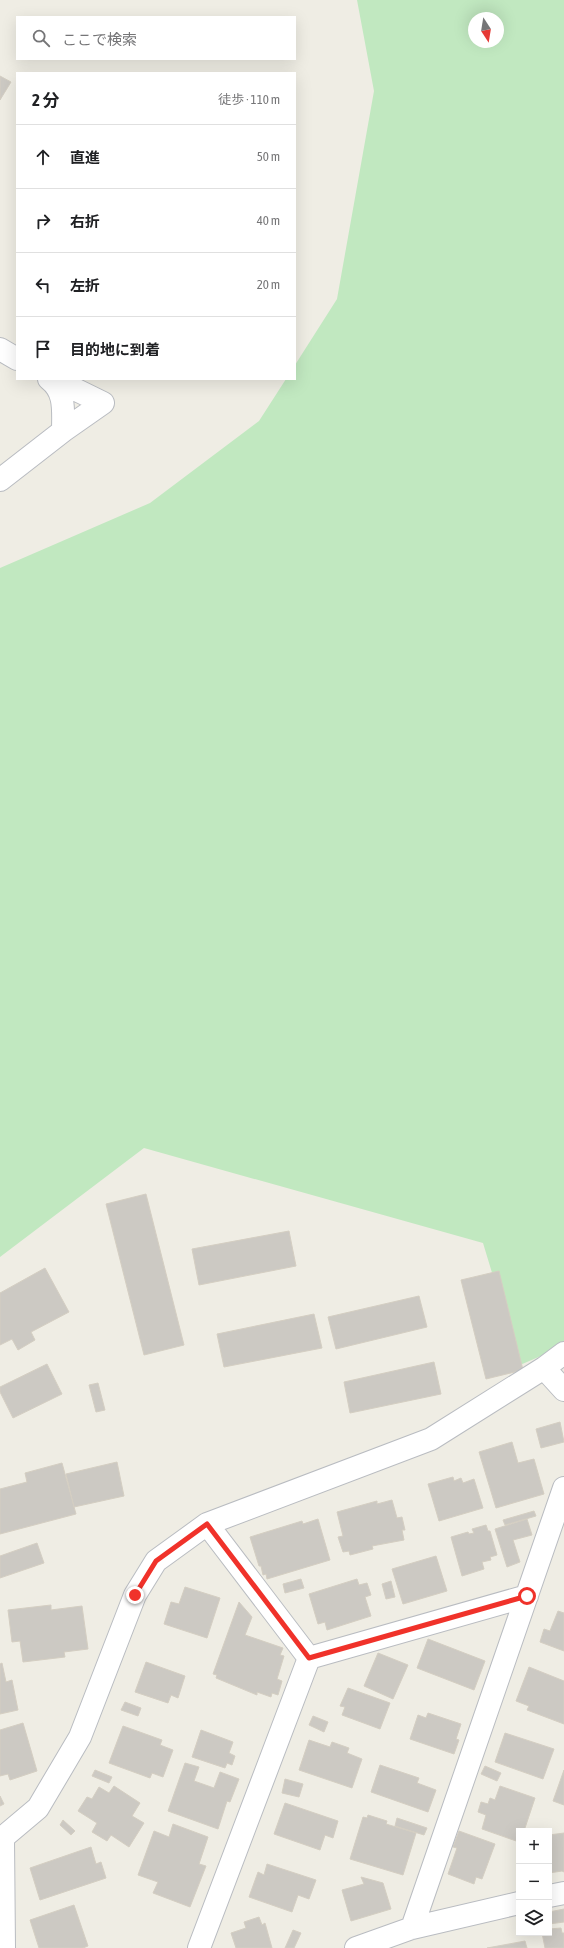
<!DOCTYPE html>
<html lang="ja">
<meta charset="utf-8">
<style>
:root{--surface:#fff;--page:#f2f2f2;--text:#202124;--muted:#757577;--line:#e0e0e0}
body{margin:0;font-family:"Asap Condensed","Noto Sans JP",sans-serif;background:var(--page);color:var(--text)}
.controls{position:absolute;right:12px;bottom:12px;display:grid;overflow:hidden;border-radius:0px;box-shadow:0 4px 16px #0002}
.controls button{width:36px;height:36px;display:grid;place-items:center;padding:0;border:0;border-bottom:1px solid var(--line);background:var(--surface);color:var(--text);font:20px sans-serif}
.compass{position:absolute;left:468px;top:12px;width:36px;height:36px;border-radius:50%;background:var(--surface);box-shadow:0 4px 16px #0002;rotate:168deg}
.stop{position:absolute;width:12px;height:12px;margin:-9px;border:3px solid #f0322a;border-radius:50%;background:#fff}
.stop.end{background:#f0322a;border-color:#fff;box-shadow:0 1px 4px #0008}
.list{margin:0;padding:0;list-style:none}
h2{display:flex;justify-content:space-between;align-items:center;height:52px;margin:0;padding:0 16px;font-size:17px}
h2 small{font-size:13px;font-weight:400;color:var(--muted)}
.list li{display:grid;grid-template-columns:26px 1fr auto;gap:12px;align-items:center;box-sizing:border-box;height:64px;padding:0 16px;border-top:1px solid var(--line)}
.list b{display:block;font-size:15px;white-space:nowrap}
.list em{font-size:13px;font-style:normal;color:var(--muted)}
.icon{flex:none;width:22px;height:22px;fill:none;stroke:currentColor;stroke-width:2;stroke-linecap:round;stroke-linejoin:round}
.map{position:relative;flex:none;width:564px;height:1948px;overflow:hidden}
.search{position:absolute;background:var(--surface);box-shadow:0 4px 16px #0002;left:16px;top:16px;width:280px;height:44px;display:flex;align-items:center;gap:10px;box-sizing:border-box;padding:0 14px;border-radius:0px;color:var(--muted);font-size:15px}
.panel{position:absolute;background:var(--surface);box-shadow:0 4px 16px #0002;left:16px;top:72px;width:280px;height:308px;border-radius:0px}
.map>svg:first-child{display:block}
</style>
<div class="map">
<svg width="564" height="1948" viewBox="0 0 564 1948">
<rect width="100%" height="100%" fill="#efede4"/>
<!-- green -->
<path fill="#c1e8c0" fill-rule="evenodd" d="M357,0H564V1346L520,1365L483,1243L144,1148L0,1257V568L150,503L259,421L286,379H295V365L337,299L374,91ZM474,18H498V42H474Z"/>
<!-- building -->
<path fill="#ccc9c3" stroke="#d4cec2" d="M0,76L11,82L0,100Z
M146,1194L184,1345L144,1355L106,1204Z
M289,1231L296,1266L199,1285L192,1249Z
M45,1268L69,1312L31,1332L35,1340L18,1350L12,1339L0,1345V1293Z
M499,1271L523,1370L486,1379L461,1280Z
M419,1296L427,1327L336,1349L328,1317Z
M314,1314L322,1348L224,1367L217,1334Z
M434,1362L441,1394L350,1413L344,1382Z
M47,1364L62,1394L13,1418L0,1392V1387Z
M98,1383L105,1410L96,1412L89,1385Z
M560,1422L564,1442L541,1448L536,1429Z
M512,1442L518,1463L534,1459L544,1494L496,1508L479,1452Z
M117,1462L124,1496L74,1507L66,1474Z
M62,1463L76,1514L0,1534V1489L27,1482L25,1473Z
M453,1477L454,1481L461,1478L463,1483L474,1479L483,1508L439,1521L428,1484Z
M392,1500L397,1518L402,1517L405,1530H402L404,1540L372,1546L373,1549L350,1555L349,1551L343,1552L338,1537L343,1536L337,1512L377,1501V1504Z
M534,1511L536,1516L505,1525L503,1520Z
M318,1519L330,1560L267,1579L266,1574L263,1575L261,1566H259L250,1537L302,1521L303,1524Z
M527,1519L532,1535L513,1540L520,1562L507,1567L495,1529Z
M486,1525L488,1531H490L497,1555L490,1557L491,1560L482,1562L484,1569L462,1576L451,1537L468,1532L469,1534L474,1533L472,1529Z
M37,1543L44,1563L0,1578V1556Z
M436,1556L447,1591L403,1604L392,1569Z
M301,1579L304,1588L285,1593L283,1584Z
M357,1579L359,1585L367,1583L371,1595L365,1597L371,1616L327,1630L325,1622L318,1624L309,1594Z
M391,1581L395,1597L386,1599L382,1584Z
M185,1587L220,1598L207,1638L164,1624L171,1602L179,1604Z
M239,1602L252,1617L245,1635L283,1648L280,1655L284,1656L277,1679L282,1681L278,1695L272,1693L271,1697L257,1692V1695L216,1678L217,1675L213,1674Z
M51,1605V1610L82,1606L88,1649L64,1652L65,1657L23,1662L20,1641L12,1642L8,1610Z
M558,1611L564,1613V1651L540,1642L544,1629L550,1631Z
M428,1639L485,1661L474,1690L417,1668Z
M378,1653L408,1665L393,1699L364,1686Z
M146,1662L185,1676L178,1698L171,1695L168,1703L135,1692Z
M2,1663L6,1682L12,1680L18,1710L0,1714V1664Z
M529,1667L564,1681V1724L527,1710L529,1706L516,1701Z
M348,1688L390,1703L380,1729L342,1715L345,1707L340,1706Z
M125,1702L141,1708L138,1716L121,1710Z
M428,1713L461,1724L456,1739L459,1740L454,1754L410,1739L418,1715L426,1718Z
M313,1716L328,1722L324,1732L309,1725Z
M23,1723L37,1771L10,1780L8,1774L0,1776V1730Z
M123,1726L162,1740L160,1745L173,1750L163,1777L152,1773L150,1778L109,1763Z
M201,1730L233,1742L229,1753L235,1756L232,1765L227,1763L225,1768L192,1757Z
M505,1733L554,1749L543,1779L495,1762Z
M309,1740L330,1747L332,1742L349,1748L347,1753L362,1759L352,1788L299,1770Z
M185,1763L199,1767L194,1781L214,1788L220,1772L239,1779L230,1802L227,1801L218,1829L168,1811Z
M380,1765L419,1778L417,1783L436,1790L428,1812L371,1792Z
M485,1766L501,1773L497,1781L481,1774Z
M95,1770L112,1777L109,1783L92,1776Z
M564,1770V1805L553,1801Z
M285,1779L303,1784L299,1797L282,1793Z
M114,1786L140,1803L132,1816L144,1823L129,1847L111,1835L107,1841L92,1832L97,1823L78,1811L87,1797L92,1799L99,1787L109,1793Z
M500,1786L535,1798L524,1831H519V1842L482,1829L486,1815L478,1812L481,1802L488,1804L490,1798L495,1800Z
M0,1796L4,1804L0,1806Z
M285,1803L338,1821L333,1838L325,1835L320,1850L274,1834Z
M368,1815L387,1821L386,1824L416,1833L403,1875L350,1859L363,1817L367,1818Z
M397,1818L427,1828L424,1835L395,1826Z
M63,1820L75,1831L71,1835L60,1825Z
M173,1824L208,1837L199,1864L206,1866L190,1907L153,1893L158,1882L138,1875L154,1831L169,1837Z
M459,1831L495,1844L482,1879L476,1877L474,1884L448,1874L457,1848L453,1847Z
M564,1833V1872L562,1871L549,1873V1835Z
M91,1847L96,1864L101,1862L106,1878L40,1900L30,1868Z
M267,1864L316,1880L309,1899L298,1895L292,1912L249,1897L258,1872L264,1875Z
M361,1877L383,1883L391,1909L351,1921L342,1890L364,1884Z
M74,1905L88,1946L83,1948H39L30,1920Z
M564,1909V1922L549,1924V1912Z
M259,1917L262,1925L265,1923L272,1948H236L231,1933L246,1928L244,1922Z
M561,1928L562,1933H564V1948H545L542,1933H549V1929Z
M293,1930L301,1933L294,1948H285Z
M525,1941L527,1948H487Z"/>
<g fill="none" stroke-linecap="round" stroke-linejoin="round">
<defs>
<path id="minor" d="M0,349L17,359
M54,379L103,403L63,431
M0,480L63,431C63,411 66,392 49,379
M544,1368L564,1390
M309,1658L527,1596
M3,1839L4,1948
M0,1840L38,1808L80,1737L135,1595L156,1561L207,1524L431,1439L544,1368L564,1353
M549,1896L564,1893
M412,1928L564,1488
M199,1948L309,1658L207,1524
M356,1948L412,1928L519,1903"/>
</defs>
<!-- minor casing -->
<use href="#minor" stroke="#b9bcc1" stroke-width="24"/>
<!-- minor -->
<use href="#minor" stroke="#fff" stroke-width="22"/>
</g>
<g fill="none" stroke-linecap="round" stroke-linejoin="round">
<!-- route -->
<path stroke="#f0322a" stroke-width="5" d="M135,1595L156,1561L207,1524L309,1658L527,1596"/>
</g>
</svg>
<div class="controls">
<button>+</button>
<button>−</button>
<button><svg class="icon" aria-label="layers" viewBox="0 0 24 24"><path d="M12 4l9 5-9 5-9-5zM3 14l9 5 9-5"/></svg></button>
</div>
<svg class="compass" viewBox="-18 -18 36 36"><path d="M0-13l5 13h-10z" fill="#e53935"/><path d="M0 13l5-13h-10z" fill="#757577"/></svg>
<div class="stop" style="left:527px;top:1596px"></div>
<div class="stop end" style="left:135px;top:1595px"></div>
<div class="search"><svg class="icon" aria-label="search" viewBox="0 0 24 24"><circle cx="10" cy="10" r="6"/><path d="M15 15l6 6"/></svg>ここで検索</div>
<section class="panel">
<h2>2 分<small>徒歩 · 110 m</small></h2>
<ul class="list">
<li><svg class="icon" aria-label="ahead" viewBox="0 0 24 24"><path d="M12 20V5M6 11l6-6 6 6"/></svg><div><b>直進</b></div><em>50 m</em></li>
<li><svg class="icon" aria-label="right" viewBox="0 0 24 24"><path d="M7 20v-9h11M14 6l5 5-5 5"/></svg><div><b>右折</b></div><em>40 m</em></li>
<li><svg class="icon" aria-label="left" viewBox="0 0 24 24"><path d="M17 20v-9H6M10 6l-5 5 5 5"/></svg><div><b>左折</b></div><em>20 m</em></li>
<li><svg class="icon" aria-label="arrive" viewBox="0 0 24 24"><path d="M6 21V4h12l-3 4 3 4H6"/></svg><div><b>目的地に到着</b></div></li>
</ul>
</section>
</div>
